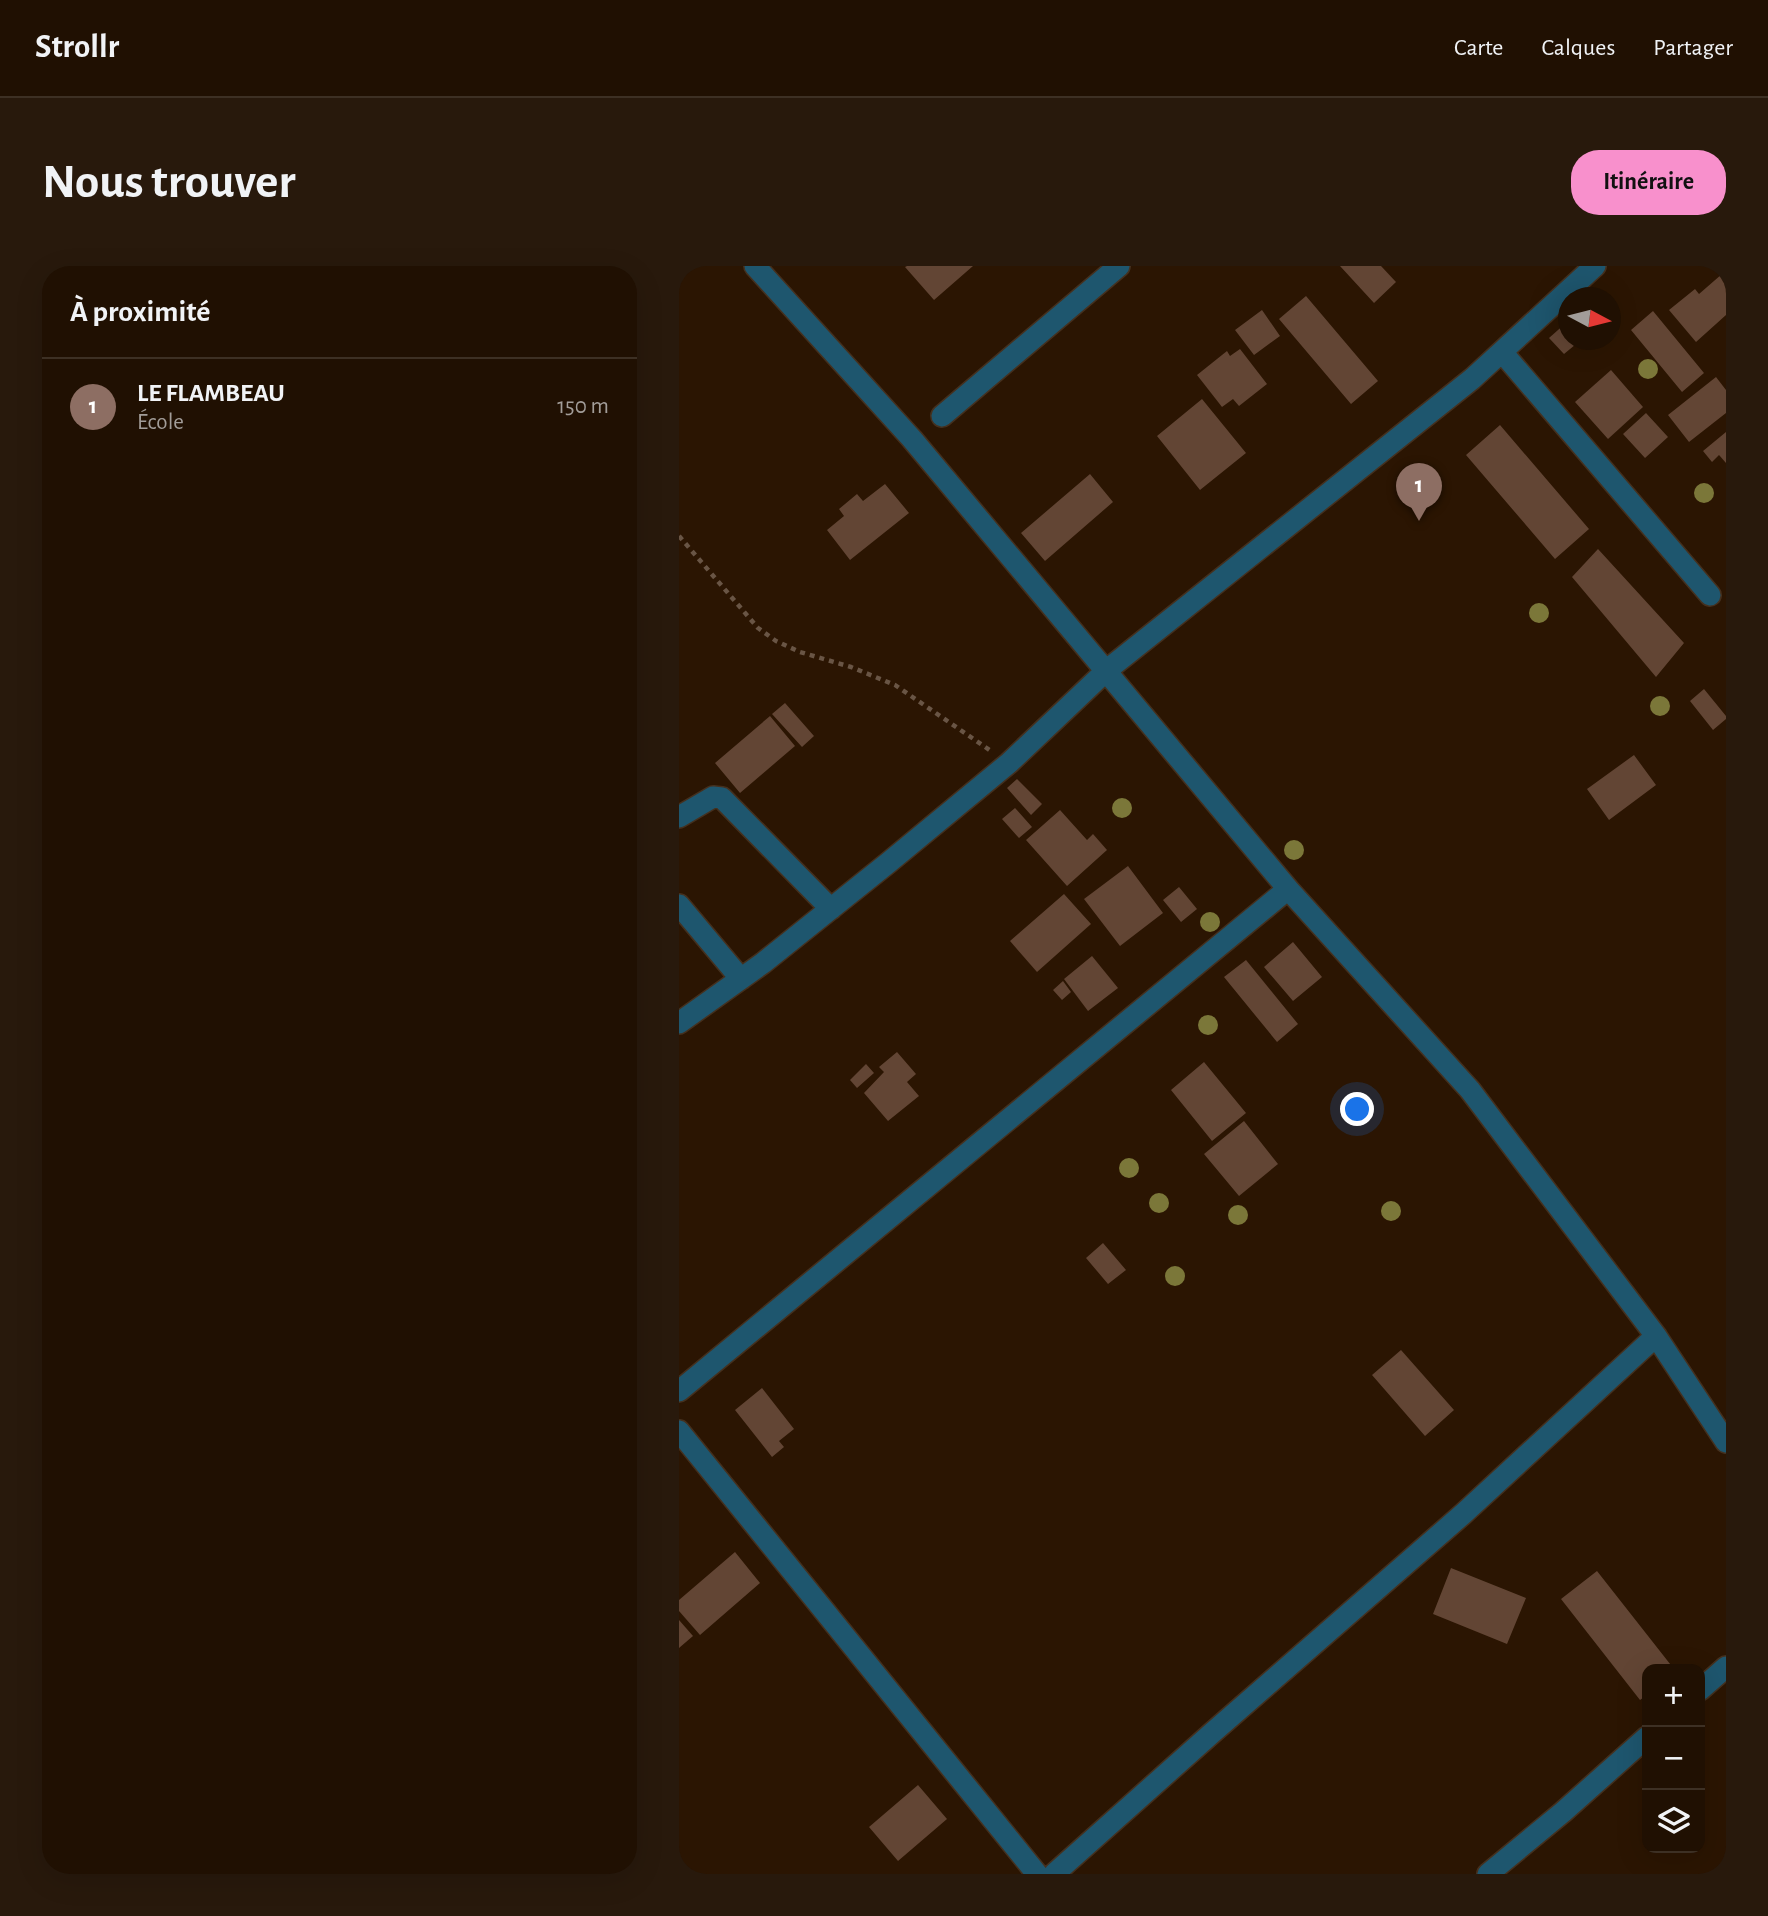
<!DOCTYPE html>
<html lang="fr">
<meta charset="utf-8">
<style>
:root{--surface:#201002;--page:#28190c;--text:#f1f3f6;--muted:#a29d99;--line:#3d3024;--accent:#f890cc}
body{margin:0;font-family:"Alegreya Sans",sans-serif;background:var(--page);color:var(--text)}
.controls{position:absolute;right:21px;bottom:21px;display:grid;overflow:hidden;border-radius:14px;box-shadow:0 7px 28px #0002}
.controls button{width:63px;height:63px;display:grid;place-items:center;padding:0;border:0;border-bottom:2px solid var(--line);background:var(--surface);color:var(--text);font:35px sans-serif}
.compass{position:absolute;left:879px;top:21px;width:63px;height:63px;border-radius:50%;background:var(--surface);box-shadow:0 7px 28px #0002;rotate:97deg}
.you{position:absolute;left:679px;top:844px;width:24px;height:24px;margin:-18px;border:5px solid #fff;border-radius:50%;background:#1a73e8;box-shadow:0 0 0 10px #1a73e833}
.badge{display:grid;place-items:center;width:46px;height:46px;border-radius:50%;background:var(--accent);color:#fff;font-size:23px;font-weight:700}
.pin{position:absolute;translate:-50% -58px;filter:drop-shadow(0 2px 4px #0008)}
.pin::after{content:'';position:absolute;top:37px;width:24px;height:21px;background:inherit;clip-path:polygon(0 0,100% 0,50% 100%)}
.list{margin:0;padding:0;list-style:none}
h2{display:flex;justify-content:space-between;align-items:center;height:91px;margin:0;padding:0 28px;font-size:30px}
h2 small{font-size:23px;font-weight:400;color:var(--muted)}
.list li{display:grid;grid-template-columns:46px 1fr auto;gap:21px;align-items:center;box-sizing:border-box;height:98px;padding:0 28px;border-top:2px solid var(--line)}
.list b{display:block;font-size:26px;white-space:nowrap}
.list p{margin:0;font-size:23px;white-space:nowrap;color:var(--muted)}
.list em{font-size:23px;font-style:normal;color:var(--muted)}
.icon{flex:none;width:38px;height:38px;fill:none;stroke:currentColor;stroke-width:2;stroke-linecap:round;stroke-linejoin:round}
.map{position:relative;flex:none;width:1047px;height:1608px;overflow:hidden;border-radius:28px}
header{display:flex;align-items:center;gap:42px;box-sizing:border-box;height:98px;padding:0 35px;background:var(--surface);border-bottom:2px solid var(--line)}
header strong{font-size:33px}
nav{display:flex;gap:38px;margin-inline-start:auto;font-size:24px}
.intro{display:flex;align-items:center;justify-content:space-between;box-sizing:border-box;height:168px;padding:0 42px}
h1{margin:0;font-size:49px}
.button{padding:18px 32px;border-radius:28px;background:var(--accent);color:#111;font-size:24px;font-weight:700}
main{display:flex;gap:42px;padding:0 42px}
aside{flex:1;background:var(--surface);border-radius:28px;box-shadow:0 7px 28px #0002}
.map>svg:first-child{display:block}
</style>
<header>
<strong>Strollr</strong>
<nav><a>Carte</a><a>Calques</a><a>Partager</a></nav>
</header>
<div class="intro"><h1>Nous trouver</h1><a class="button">Itinéraire</a></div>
<main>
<aside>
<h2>À proximité<small></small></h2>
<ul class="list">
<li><span class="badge" style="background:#8d6e63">1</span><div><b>LE FLAMBEAU</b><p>École</p></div><em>150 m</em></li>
</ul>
</aside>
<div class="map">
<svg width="1047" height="1608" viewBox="0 0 1047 1608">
<rect width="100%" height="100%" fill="#2b1502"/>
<!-- building -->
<path fill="#624534" d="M228,0H294L255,34L226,1Z
M661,0H702L717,16L695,37Z
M1043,8L1047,13V49L1017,76L990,44L1016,23L1020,28Z
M627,30L699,115L672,138L600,53Z
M583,44L601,70L575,89L556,64Z
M974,45L1025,107L1003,126L952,64Z
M888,56L890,74H902L885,88L870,72Z
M561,83L588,118L560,140L554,133L543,141L518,109L548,85L551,90Z
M932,104L964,141L929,173L896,136Z
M1037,111L1047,124V147L1010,176L989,149Z
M523,133L567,187L521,224L478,170Z
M967,147L989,171L966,192L944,168Z
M821,159L910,263L876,293L787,189Z
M1047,166V197L1040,189L1033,196L1024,185Z
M411,208L434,236L366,295L342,267Z
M206,218L230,247L171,294L148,264L165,250L160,243L178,228L184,235Z
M919,283L1005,377L977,411L893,311Z
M1025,423L1047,450V453L1034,464L1011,435Z
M106,437L135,470L123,481L93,448Z
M91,450L116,480L61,527L36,497Z
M955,489L977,519L930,554L908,523Z
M338,513L363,538L352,549L328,522Z
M336,542L353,561L340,572L323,553Z
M381,544L408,574L414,568L428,584L388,620L347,574Z
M449,600L484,647L441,680L405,633Z
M500,621L518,643L502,656L484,634Z
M385,628L412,658L358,706L331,675Z
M614,676L643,711L614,735L585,701Z
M413,690L439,722L409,745L385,713Z
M567,694L619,758L598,776L545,711Z
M384,715L392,726L383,734L374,724Z
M218,786L237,808L228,816L240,830L209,855L185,827L205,806L200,801Z
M525,796L567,847L533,875L492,824Z
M187,798L195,807L178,822L171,814Z
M565,855L599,898L560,930L525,888Z
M424,977L447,1004L429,1018L407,992Z
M722,1084L775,1144L746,1170L693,1109Z
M83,1122L115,1163L100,1175L105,1181L93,1191L56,1144Z
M56,1286L81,1317L21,1369L0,1345V1334Z
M772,1302L847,1332L828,1378L754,1348Z
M918,1305L995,1403H968V1429L961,1434L882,1333Z
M0,1354L14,1370L0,1382Z
M239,1519L268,1553L219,1595L190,1561Z"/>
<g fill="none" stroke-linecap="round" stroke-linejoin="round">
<defs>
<path id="minor" d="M76,0L233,173L609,623L791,824L977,1070L1047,1176
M823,86L1031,329
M263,150L440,0
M0,551L34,531L43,532L152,643
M0,639L62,713
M0,757L84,697L209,597L330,497L428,404L793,113L916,0
M0,1125L609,623
M0,1165L358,1608
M1021,1424L1047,1401
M375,1608L533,1467L784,1248L977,1070
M809,1608L884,1546L968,1471"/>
</defs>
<!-- minor casing -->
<use href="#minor" stroke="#45301e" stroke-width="24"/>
<!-- path -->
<path stroke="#695545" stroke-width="4.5" stroke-dasharray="5 5" stroke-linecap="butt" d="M0,14L11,0
M0,270L79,362L97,375L121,386L172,401L216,419L312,485"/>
<!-- minor -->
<use href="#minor" stroke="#1e566e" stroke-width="21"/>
</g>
<!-- trees -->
<g fill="#7b7739">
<circle cx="969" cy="103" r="10"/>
<circle cx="1025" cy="227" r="10"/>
<circle cx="860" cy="347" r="10"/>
<circle cx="981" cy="440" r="10"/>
<circle cx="443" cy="542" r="10"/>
<circle cx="615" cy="584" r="10"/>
<circle cx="531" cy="656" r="10"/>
<circle cx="529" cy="759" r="10"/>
<circle cx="450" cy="902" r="10"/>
<circle cx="480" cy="937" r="10"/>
<circle cx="712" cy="945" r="10"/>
<circle cx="559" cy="949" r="10"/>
<circle cx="496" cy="1010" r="10"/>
</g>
</svg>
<div class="controls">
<button>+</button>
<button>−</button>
<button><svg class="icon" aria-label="layers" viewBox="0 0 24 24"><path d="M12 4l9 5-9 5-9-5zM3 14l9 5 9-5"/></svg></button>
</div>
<svg class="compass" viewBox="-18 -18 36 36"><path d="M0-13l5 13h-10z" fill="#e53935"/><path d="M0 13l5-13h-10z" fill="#a29d99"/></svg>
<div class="you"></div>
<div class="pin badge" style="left:740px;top:255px;background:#8d6e63">1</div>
</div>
</main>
